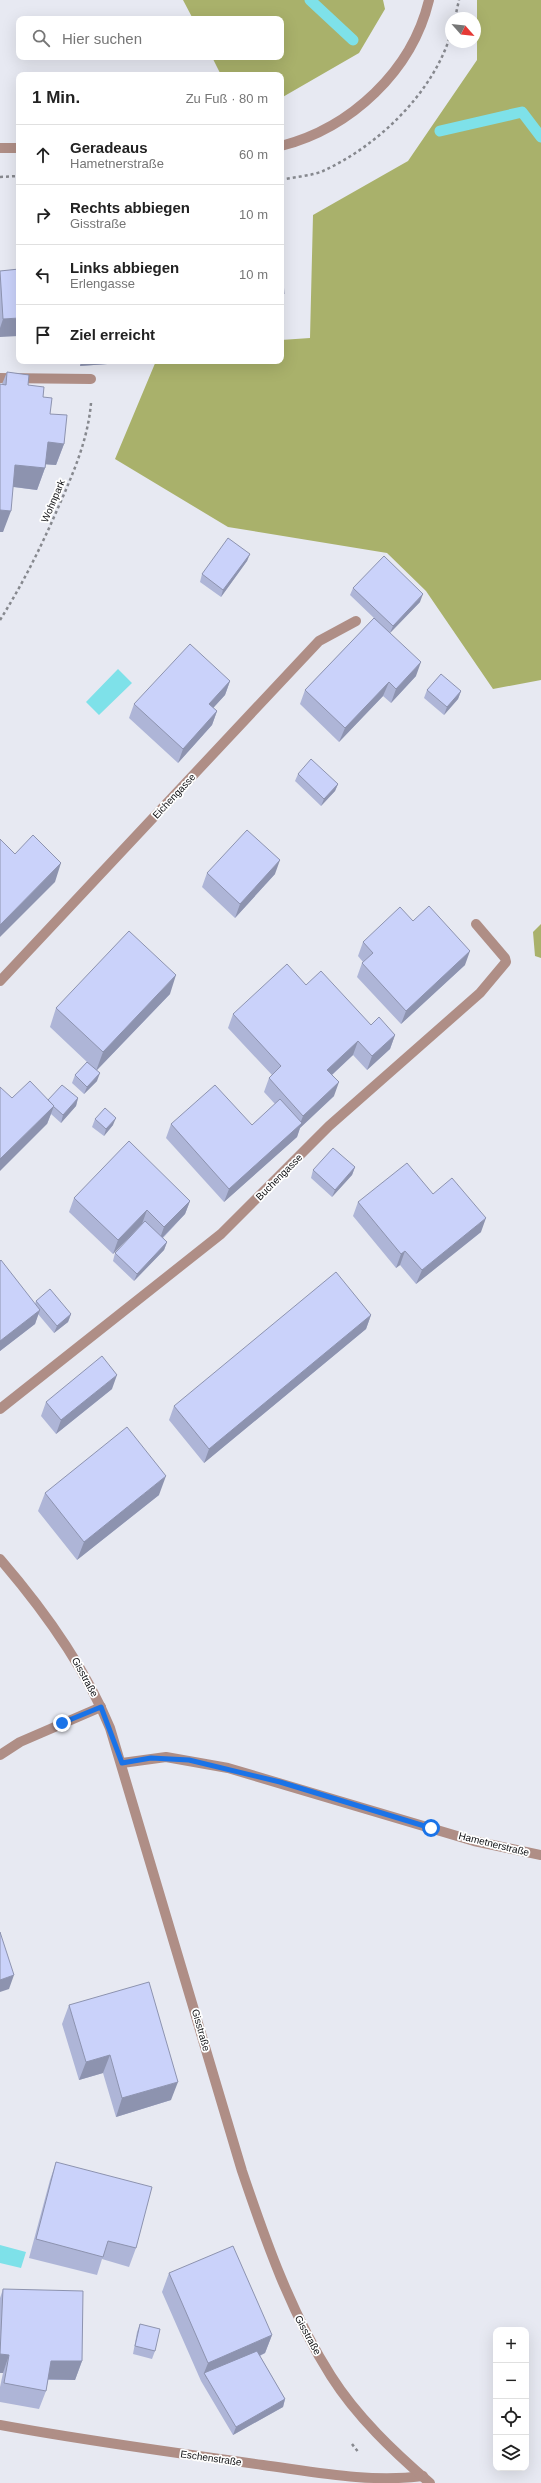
<!DOCTYPE html>
<html lang="de">
<meta charset="utf-8">
<style>
:root{--surface:#fff;--page:#f6f6f6;--text:#222;--muted:#767676;--line:#e0e0e0}
body{margin:0;font-family:Helvetica,sans-serif;background:var(--page);color:var(--text)}
.controls{position:absolute;right:12px;bottom:12px;display:grid;overflow:hidden;border-radius:8px;box-shadow:0 4px 16px #0002}
.controls button{width:36px;height:36px;display:grid;place-items:center;padding:0;border:0;border-bottom:1px solid var(--line);background:var(--surface);color:var(--text);font:20px sans-serif}
.compass{position:absolute;left:445px;top:12px;width:36px;height:36px;border-radius:50%;background:var(--surface);box-shadow:0 4px 16px #0002;rotate:117deg}
.stop{position:absolute;width:12px;height:12px;margin:-9px;border:3px solid #1a73e8;border-radius:50%;background:#fff}
.stop.end{background:#1a73e8;border-color:#fff;box-shadow:0 1px 4px #0008}
.list{margin:0;padding:0;list-style:none}
h2{display:flex;justify-content:space-between;align-items:center;height:52px;margin:0;padding:0 16px;font-size:17px}
h2 small{font-size:13px;font-weight:400;color:var(--muted)}
.list li{display:grid;grid-template-columns:26px 1fr auto;gap:12px;align-items:center;box-sizing:border-box;height:60px;padding:0 16px;border-top:1px solid var(--line)}
.list b{display:block;font-size:15px;white-space:nowrap}
.list p{margin:0;font-size:13px;white-space:nowrap;color:var(--muted)}
.list em{font-size:13px;font-style:normal;color:var(--muted)}
.icon{flex:none;width:22px;height:22px;fill:none;stroke:currentColor;stroke-width:2;stroke-linecap:round;stroke-linejoin:round}
.map{position:relative;flex:none;width:541px;height:2483px;overflow:hidden}
.search{position:absolute;background:var(--surface);box-shadow:0 4px 16px #0002;left:16px;top:16px;width:268px;height:44px;display:flex;align-items:center;gap:10px;box-sizing:border-box;padding:0 14px;border-radius:8px;color:var(--muted);font-size:15px}
.panel{position:absolute;background:var(--surface);box-shadow:0 4px 16px #0002;left:16px;top:72px;width:268px;height:292px;border-radius:8px}
.map>svg:first-child{display:block}
</style>
<div class="map">
<svg width="541" height="2483" viewBox="0 0 541 2483">
<rect width="100%" height="100%" fill="#e7e9f2"/>
<!-- forest -->
<path fill="#a9b16b" d="M183,0H383L385,9L359,53L281,98V75H221L212,57H281V19H193Z
M477,0H541V680L493,689L426,591L387,553L228,527L115,459L156,361H281V340L310,338L313,215L408,161L477,60Z
M541,924V958L535,956L533,932Z"/>
<!-- water -->
<path fill="#7ee1e9" d="M118,669L132,683L99,715L86,702Z
M0,2245L26,2252L21,2268L0,2263Z"/>
<g fill="none" stroke-linecap="round" stroke-linejoin="round">
<!-- stream -->
<path stroke="#7ee1e9" stroke-width="11" d="M310,0L353,40
M440,131L522,112L541,137"/>
<!-- path -->
<path stroke="#86888e" stroke-width="2.5" stroke-dasharray="3 3" stroke-linecap="butt" d="M455,18L459,0
M0,177L19,176
M281,180C294,177 311,176 323,171C378,146 434,92 451,33
M0,620C24,582 43,543 61,501C75,469 88,438 91,403
M352,2444L359,2453"/>
<!-- minor -->
<path stroke="#af8e86" stroke-width="10" d="M0,378L91,379
M0,981L319,641L356,621
M0,1409L221,1234L329,1126L480,993L506,962L505,958L476,924
M0,1755L20,1742L101,1707
M122,1763L166,1757L228,1768L474,1841L541,1855
M0,2425C87,2441 175,2453 263,2465C315,2472 370,2483 423,2476"/>
<!-- tertiary -->
<path stroke="#af8e86" stroke-width="10" d="M281,146C351,128 412,71 429,0
M0,148H19
M0,1559C44,1610 84,1665 110,1728L242,2171C266,2242 291,2313 331,2376C357,2417 394,2452 430,2483"/>
</g>
<!-- wall -->
<path fill="#aeb5d7" d="M19,269L0,337V271Z
M80,361H122L121,363L80,366Z
M7,372L28,385L43,397L50,414L64,444L56,465L46,464L45,468L37,490L13,487L3,532H0V384H2Z
M250,554L247,561L221,597L200,582L202,574Z
M353,588L420,602L390,633L416,676L391,703L383,696L339,742L300,704L305,690L374,618L350,595Z
M230,681L225,695L213,708L217,711L212,725L178,763L129,718L134,704Z
M427,690L461,691L458,699L444,715L424,698Z
M298,774L338,784L335,791L321,806L295,781Z
M207,873L275,874L235,918L202,887Z
M413,921L465,965L401,1024L357,977L362,963L363,962L358,956L363,942Z
M306,985L371,1025L395,1035L390,1049L367,1070L353,1055L332,1075L334,1096L300,1128L297,1137L224,1202L166,1138L171,1124L252,1125L275,1104L264,1092L269,1078L272,1075L228,1028L233,1014Z
M170,994L97,1070V1081L84,1094L72,1083L75,1075L87,1062L50,1027L56,1008Z
M12,1098L48,1100L78,1098L76,1106L61,1123L51,1114L47,1124Z
M95,1119L113,1125L104,1136L92,1127Z
M355,1167L352,1175L332,1197L311,1178L313,1170Z
M433,1194L481,1232L416,1284L400,1265L396,1268L353,1216L358,1202Z
M74,1198L190,1201L185,1214L163,1238L167,1242L164,1250L134,1281L113,1261L115,1253L142,1225V1224L113,1254L69,1212Z
M0,1261L35,1304L36,1301L71,1314L68,1322L54,1333L38,1314L35,1324L0,1351Z
M371,1315L366,1329L204,1463L169,1420L174,1406Z
M112,1389L56,1434L41,1416L46,1402Z
M45,1493L159,1495L77,1560L38,1511Z
M69,2005L171,2100L116,2117L103,2073L79,2080L62,2024Z
M56,2162L136,2248L129,2267L102,2259L97,2275L29,2258L50,2180Z
M169,2273L272,2335L265,2353L260,2356L285,2399L283,2407L233,2435L201,2381L162,2292Z
M3,2289L82,2361L75,2380H48L46,2391L39,2409L0,2402V2387L3,2373H0V2298Z
M140,2324L155,2351L152,2359L133,2354L137,2332Z"/>
<!-- shaded-wall -->
<path fill="#8d93af" d="M281,294H284L281,301Z
M19,318V336L0,337V328L3,319Z
M82,361H122L121,363L80,366Z
M48,442L64,444L56,465L40,464Z
M15,465L45,468L37,490L7,486Z
M0,510L11,511L3,532H0Z
M250,554L247,561L221,597L223,590Z
M423,594L420,602L390,633L393,626Z
M421,662L416,676L391,703L396,689Z
M230,681L225,695L204,718L209,704Z
M389,682L383,696L339,742L345,728Z
M461,691L458,699L444,715L447,707Z
M217,711L212,725L178,763L183,749Z
M338,784L335,791L321,806L324,799Z
M280,860L275,874L235,918L240,904Z
M61,863L55,882L0,937V925Z
M470,951L465,965L401,1024L406,1011Z
M176,975L170,994L96,1071L103,1052Z
M395,1035L390,1049L367,1070L372,1056Z
M358,1041L353,1055L322,1084L327,1070Z
M100,1073L97,1081L84,1094L87,1087Z
M339,1082L334,1096L300,1128L297,1137L224,1202L229,1189L300,1124L303,1116Z
M78,1098L76,1106L61,1123L63,1115Z
M54,1106L47,1124L0,1171V1159Z
M116,1118L113,1125L104,1136L106,1129Z
M355,1167L352,1175L332,1197L335,1190Z
M190,1201L185,1214L159,1241L164,1227Z
M147,1210L142,1224L113,1254L118,1240Z
M486,1218L481,1232L416,1284L422,1270Z
M167,1242L164,1250L134,1281L137,1274Z
M405,1251L400,1265L396,1268L401,1254Z
M40,1310L35,1324L0,1351V1341Z
M71,1314L68,1322L54,1333L57,1326Z
M371,1315L366,1329L204,1463L209,1449Z
M117,1375L112,1389L56,1434L61,1420Z
M166,1476L159,1495L77,1560L84,1542Z
M14,1975L9,1989L0,1992V1980Z
M110,2055L103,2073L79,2080L86,2062Z
M178,2082L171,2100L116,2117L122,2098Z
M272,2335L265,2353L207,2379L204,2373L208,2363Z
M0,2354L9,2355L3,2373H0Z
M51,2361H82L75,2380L45,2379Z
M285,2399L283,2407L233,2435L236,2427Z"/>
<!-- building -->
<path fill="#cad2fa" stroke="#8d93af" d="M281,257L284,294H281Z
M19,269V318L3,319L0,271Z
M7,372L29,375L28,385L44,387L43,397L52,398L50,414L67,415L64,444L48,442L45,468L15,465L11,511L0,510V384L6,385Z
M228,538L250,554L223,590L202,574Z
M384,556L423,594L393,626L353,588Z
M374,618L421,662L396,689L389,682L345,728L305,690Z
M190,644L230,681L209,704L217,711L183,749L134,704Z
M441,674L461,691L447,707L427,690Z
M311,759L338,784L324,799L298,774Z
M247,830L280,860L240,904L207,873Z
M33,835L61,863L0,925V839L15,854Z
M429,906L470,951L406,1011L362,963L373,953L363,942L400,907L413,921Z
M129,931L176,975L103,1052L56,1008Z
M287,964L306,985L321,971L371,1025L379,1017L395,1035L372,1056L358,1041L327,1070L339,1082L303,1116L269,1078L281,1066L233,1014Z
M87,1062L100,1073L87,1087L75,1075Z
M30,1081L54,1106L0,1159V1087L12,1098Z
M62,1085L78,1098L63,1115L53,1106H54L48,1100Z
M215,1085L252,1125L280,1099L302,1123L229,1189L171,1124Z
M105,1108L116,1118L106,1129L95,1119Z
M129,1141L190,1201L164,1227L147,1210L118,1240L74,1198Z
M333,1148L355,1167L335,1190L313,1170Z
M407,1163L433,1194L452,1178L486,1218L422,1270L405,1251L401,1254L358,1202Z
M145,1221L167,1242L137,1274L115,1253Z
M1,1260L40,1310L0,1341V1261Z
M336,1272L371,1315L209,1449L174,1406Z
M50,1289L71,1314L57,1326L36,1301Z
M102,1356L117,1375L61,1420L46,1402Z
M127,1427L166,1476L84,1542L45,1493Z
M0,1932L14,1975L0,1980Z
M149,1982L178,2082L122,2098L110,2055L86,2062L69,2005Z
M56,2162L152,2187L136,2248L108,2241L103,2257L36,2239Z
M233,2246L272,2335L208,2363L169,2273Z
M3,2289L83,2291L82,2361H51L46,2391L4,2383L9,2355L0,2354Z
M140,2324L160,2329L155,2351L135,2346Z
M257,2351L285,2399L236,2427L204,2373Z"/>
<g fill="none" stroke-linecap="round" stroke-linejoin="round">
<!-- route -->
<path stroke="#1a73e8" stroke-width="5" d="M62,1723L101,1707L122,1763L151,1758L189,1760L280,1782L431,1828"/>
</g>
<g text-anchor="middle" dominant-baseline="central" stroke-width="3.5" stroke-linejoin="round" paint-order="stroke">
<!-- street labels -->
<g font-size="10" fill="#101114" stroke="#fff">
<text transform="translate(53 501) rotate(-67)">Wohnpark</text>
<text transform="translate(174 796) rotate(-47)">Eichengasse</text>
<text transform="translate(279 1177) rotate(-45)">Buchengasse</text>
<text transform="translate(85 1677) rotate(61)">Gisstraße</text>
<text transform="translate(494 1844) rotate(14)">Hametnerstraße</text>
<text transform="translate(201 2030) rotate(74)">Gisstraße</text>
<text transform="translate(308 2335) rotate(61)">Gisstraße</text>
<text transform="translate(211 2458) rotate(8)">Eschenstraße</text>
</g>
</g>
</svg>
<div class="controls">
<button>+</button>
<button>−</button>
<button><svg class="icon" aria-label="locate" viewBox="0 0 24 24"><circle cx="12" cy="12" r="6"/><path d="M12 2v4M12 18v4M2 12h4M18 12h4"/></svg></button>
<button><svg class="icon" aria-label="layers" viewBox="0 0 24 24"><path d="M12 4l9 5-9 5-9-5zM3 14l9 5 9-5"/></svg></button>
</div>
<svg class="compass" viewBox="-18 -18 36 36"><path d="M0-13l5 13h-10z" fill="#e53935"/><path d="M0 13l5-13h-10z" fill="#767676"/></svg>
<div class="stop" style="left:431px;top:1828px"></div>
<div class="stop end" style="left:62px;top:1723px"></div>
<div class="search"><svg class="icon" aria-label="search" viewBox="0 0 24 24"><circle cx="10" cy="10" r="6"/><path d="M15 15l6 6"/></svg>Hier suchen</div>
<section class="panel">
<h2>1 Min.<small>Zu Fuß · 80 m</small></h2>
<ul class="list">
<li><svg class="icon" aria-label="ahead" viewBox="0 0 24 24"><path d="M12 20V5M6 11l6-6 6 6"/></svg><div><b>Geradeaus</b><p>Hametnerstraße</p></div><em>60 m</em></li>
<li><svg class="icon" aria-label="right" viewBox="0 0 24 24"><path d="M7 20v-9h11M14 6l5 5-5 5"/></svg><div><b>Rechts abbiegen</b><p>Gisstraße</p></div><em>10 m</em></li>
<li><svg class="icon" aria-label="left" viewBox="0 0 24 24"><path d="M17 20v-9H6M10 6l-5 5 5 5"/></svg><div><b>Links abbiegen</b><p>Erlengasse</p></div><em>10 m</em></li>
<li><svg class="icon" aria-label="arrive" viewBox="0 0 24 24"><path d="M6 21V4h12l-3 4 3 4H6"/></svg><div><b>Ziel erreicht</b></div></li>
</ul>
</section>
</div>
